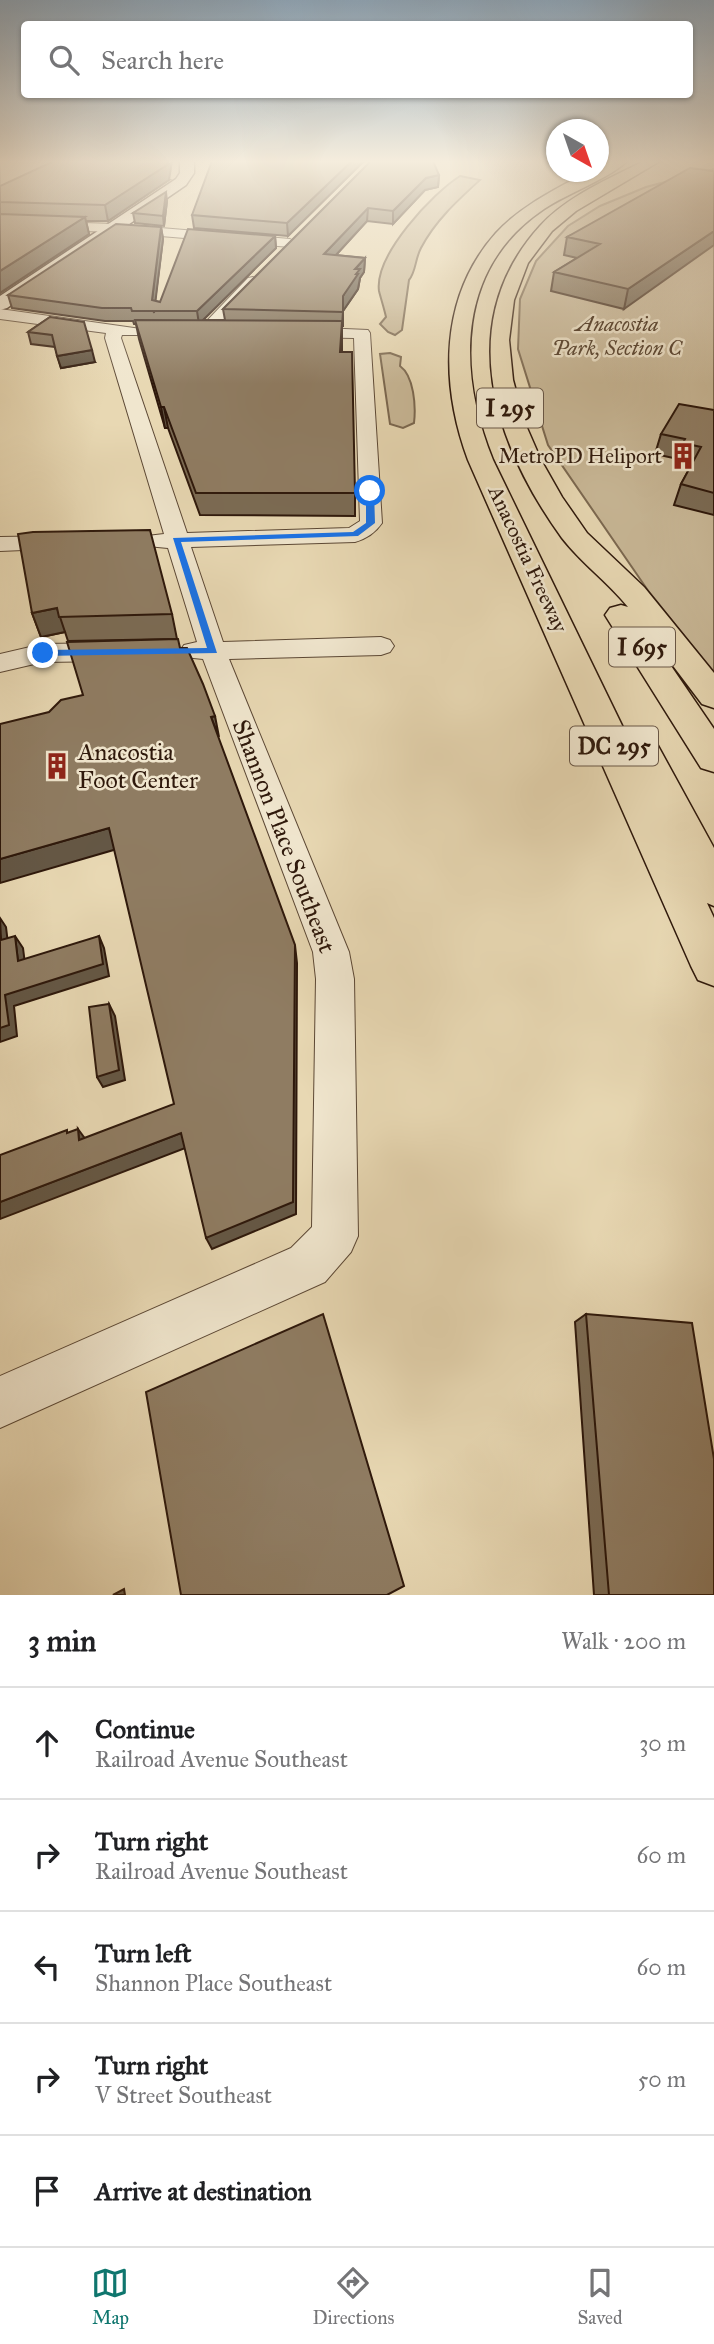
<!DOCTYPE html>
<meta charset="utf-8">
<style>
:root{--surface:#fff;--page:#f6f6f6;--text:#202124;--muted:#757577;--line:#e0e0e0;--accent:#0f766e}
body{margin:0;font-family:"IM FELL Great Primer",serif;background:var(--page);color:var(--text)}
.compass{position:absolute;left:546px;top:119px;width:63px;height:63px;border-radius:50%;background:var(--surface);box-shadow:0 2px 5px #0004;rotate:140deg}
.stop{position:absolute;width:21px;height:21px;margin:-16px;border:5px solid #1a73e8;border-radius:50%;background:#fff}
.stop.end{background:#1a73e8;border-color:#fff;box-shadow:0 2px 7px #0008}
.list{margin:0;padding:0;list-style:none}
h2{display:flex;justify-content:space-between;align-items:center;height:91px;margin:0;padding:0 28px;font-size:30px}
h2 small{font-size:23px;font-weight:400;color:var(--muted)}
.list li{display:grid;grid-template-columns:46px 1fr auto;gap:21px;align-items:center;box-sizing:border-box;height:112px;padding:0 28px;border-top:2px solid var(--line)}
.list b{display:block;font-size:26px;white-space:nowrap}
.list p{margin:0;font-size:23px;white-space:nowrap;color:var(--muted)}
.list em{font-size:23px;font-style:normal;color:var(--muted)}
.icon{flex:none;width:38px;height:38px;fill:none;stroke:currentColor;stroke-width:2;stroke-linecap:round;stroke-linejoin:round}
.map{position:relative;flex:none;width:714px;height:1595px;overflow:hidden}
.search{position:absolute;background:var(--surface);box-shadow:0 2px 5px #0004;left:21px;right:21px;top:21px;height:77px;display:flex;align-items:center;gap:18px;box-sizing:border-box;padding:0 24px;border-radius:7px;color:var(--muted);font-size:26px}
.sheet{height:651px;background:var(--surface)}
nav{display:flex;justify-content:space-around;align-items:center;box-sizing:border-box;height:98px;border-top:2px solid var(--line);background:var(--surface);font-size:19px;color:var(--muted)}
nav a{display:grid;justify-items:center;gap:4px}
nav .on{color:var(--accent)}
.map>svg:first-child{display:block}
</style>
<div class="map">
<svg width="714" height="1595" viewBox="0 0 714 1595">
<rect width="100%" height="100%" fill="#e8d8b3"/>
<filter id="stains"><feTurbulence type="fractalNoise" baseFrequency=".00286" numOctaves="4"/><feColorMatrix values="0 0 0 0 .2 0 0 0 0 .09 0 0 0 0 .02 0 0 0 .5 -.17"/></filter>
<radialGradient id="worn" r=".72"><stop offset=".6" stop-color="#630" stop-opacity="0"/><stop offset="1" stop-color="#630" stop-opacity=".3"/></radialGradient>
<!-- green -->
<path fill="#c8b796" stroke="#7b6850" stroke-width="2" d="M0,161H79L0,203Z
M714,169V673L649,592L548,445L518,349L520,299L536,261L568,226L600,206L646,187Z
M460,176L480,180C457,201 435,221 421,248C415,259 416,272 409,280L402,330L395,335L388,332L380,324L386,317C384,308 381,299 379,291C374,255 433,193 460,176Z
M390,353L401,357L400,366C414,376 416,406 414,423L403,428L390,424L380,354Z"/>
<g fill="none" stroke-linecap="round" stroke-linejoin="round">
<defs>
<path id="minor" d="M0,220L113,224L290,239L297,243L290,247L113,232L0,228Z
M253,277L260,281L258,284L212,334H200L198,331L200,328L248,278Z
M0,309L141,329L143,332L141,335H122L121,338L187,533L349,528L360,521L354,338L299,337L291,332L299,327L368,330L370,333L382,523C376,532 366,539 355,542L191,547L223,642L381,637L390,640L394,646L390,652L381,655L229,659L349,952L354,979L358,1236L351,1252L325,1282L0,1428V1376L291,1248L312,1227L316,979L313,952L203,659L184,657L180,651L184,645L197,642L168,548L147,546L143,541L147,536L164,534L105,338L106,333L0,319Z
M62,536L70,538L74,543L70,548L0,551V537Z
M113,643L122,646L126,652L122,658L113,661L43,662L0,672V654L43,644Z"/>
<path id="secondary" d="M180,161H194V173L186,185L7,308L0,310V296L176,179L180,173Z"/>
<path id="motorway" d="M611,161H627C612,177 566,194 544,209C456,268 457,371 493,460L631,744L644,741L657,744L714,848V906L707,903L714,918V986L698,980L691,966L468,460C440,384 439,297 496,233C519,208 550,192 580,176L589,172H598V167Z
M644,161H660L576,211L552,231L528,263L514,300L509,340L513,380L524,421L541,460L562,497L587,533L644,587L714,673V708L702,704L652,638L714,729V772L701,768L605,615L610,608L621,605L628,607C608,582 581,563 562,538C494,444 453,322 540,226C567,196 609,179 644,161Z"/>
</defs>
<!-- minor casing -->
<use href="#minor" stroke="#5c4835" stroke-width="2"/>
<!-- secondary casing -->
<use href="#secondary" stroke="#2e180b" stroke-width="3"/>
<!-- motorway casing -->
<use href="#motorway" stroke="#2e180b" stroke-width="3"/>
<!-- minor -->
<use href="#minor" fill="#f0e6ce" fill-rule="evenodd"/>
<!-- secondary -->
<use href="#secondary" fill="#f0e6ce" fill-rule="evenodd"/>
<!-- motorway -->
<use href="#motorway" fill="#e8d8b3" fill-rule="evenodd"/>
</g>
<!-- wall -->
<path fill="#7b6b54" stroke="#2e180b" stroke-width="2" d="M364,161L288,236L194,228L192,215Z
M371,161L439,175L438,187L425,190L393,224L367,221L336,255L365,258L364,272L360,278L358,289L343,311L342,327V352L355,493V516L200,515L168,428H165L139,339L136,324H134L133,321H105L12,308L8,295L161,227L163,239L155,301L160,302L275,236L276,248L203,320H225L223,309Z
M714,171L624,309L551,291L554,272L577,258L564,255L567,237Z
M169,180L108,221H86L89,234L0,293V186Z
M167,201L164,226L135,223L133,213Z
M50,317L95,362L61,368L55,347L31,344L28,332Z
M714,410V515L674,505L681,484L691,466L677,463L678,459L655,454L661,434Z
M32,613L172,614L177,639L68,641L65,632L41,637Z
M586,1314L714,1595H594L575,1322Z"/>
<!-- shaded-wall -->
<path fill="#645745" stroke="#2e180b" stroke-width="2" d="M168,161H172L169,180L108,221L105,205Z
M352,161H364L288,236L287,223Z
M439,175L438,187L425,190L393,224V211L426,178Z
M166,192L167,201L164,226L163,216Z
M368,208L367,221L324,268V254Z
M85,217L89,234L0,293V271Z
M161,227L163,239L154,313L152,300Z
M714,231V245L624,309L628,289Z
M275,236L276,248L199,324L197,311Z
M365,258L364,272L360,278L358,289L343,311V327V296L355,269Z
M92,350L95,362L61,368L57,356Z
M161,407H164L168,428H165Z
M57,608L65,632L41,637L32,613Z
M215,716L219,737L211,717Z
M109,828L117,849L0,883V859Z
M0,918L6,927L9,952L1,940Z
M15,936L23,948L26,972L18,961Z
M99,936L104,948L109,976L14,1006L17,1036L0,1042V1028L5,995Z
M295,945L297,963L296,1214L212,1249L206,1238Z
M109,1004L115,1016L125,1080L103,1087L97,1077Z
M78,1129L89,1144L79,1140Z
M181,1133L188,1147L0,1219V1202Z
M124,1589L125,1595H113Z"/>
<!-- building -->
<path fill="#8f7c62" stroke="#2e180b" stroke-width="2" d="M54,161H168L167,165L105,205L0,202V186Z
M212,161H352L287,223L192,215Z
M371,161H433L439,175L426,178L393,211L368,208L324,254L365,258L355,269H360L356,274H358L343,296V312L223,309Z
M690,168L714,171V231L628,289L554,272L600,244L567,237Z
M166,192L163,216L133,213Z
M0,214L85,217L0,271Z
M116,224L161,227L152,300L160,302L188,229L275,236L197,311H132L131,308H102L8,295Z
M50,317L84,322L92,350L57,356L52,335L28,332Z
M135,320L342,321L340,352H352L355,493H196L164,407H161Z
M679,404L714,410V493L681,484L701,447L683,443L685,439L661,434Z
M150,530L172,614L59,617L57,608L32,613L18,534L33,532Z
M178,639L180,648H187L203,684L215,716L211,717L295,945L293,1202L206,1238L181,1133L0,1202V1155L67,1130V1133L78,1129L79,1140L174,1104L109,828L0,859V724L49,712L61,700L83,695L67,642Z
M0,934L1,940L15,936L18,961L99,936L103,964L5,995L9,1025L0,1028Z
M109,1004L119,1070L97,1077L89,1007Z
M323,1314L404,1586L387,1595H181L146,1392Z
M586,1314L692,1323L714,1459V1595H609Z"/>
<!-- sky -->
<linearGradient id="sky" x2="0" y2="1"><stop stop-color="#8fa8bc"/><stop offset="0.42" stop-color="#f5eddd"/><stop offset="1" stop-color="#f5eddd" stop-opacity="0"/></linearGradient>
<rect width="714" height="384" fill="url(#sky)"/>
<!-- route -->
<path fill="#1a73e8" d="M370,488L374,491L375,523L358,536L181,542L217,653L43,656L39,653L43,650L207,648L173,538L353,532L366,523V491Z"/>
<!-- icons -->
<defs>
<symbol id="building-bare" viewBox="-9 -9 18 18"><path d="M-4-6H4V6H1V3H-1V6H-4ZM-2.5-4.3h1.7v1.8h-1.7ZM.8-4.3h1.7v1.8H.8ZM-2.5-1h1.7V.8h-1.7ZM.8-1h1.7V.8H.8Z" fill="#8f2418" stroke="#f0e6ce" stroke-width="2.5" paint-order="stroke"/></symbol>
</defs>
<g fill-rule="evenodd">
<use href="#building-bare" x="664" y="437" width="38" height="38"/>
<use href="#building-bare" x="38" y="747" width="38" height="38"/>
</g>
<g text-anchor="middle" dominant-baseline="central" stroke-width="5" stroke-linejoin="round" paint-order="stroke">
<!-- far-park labels -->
<g font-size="21" font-style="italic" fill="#5c4835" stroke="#f0e6ce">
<text x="617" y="324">Anacostia<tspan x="617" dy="24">Park, Section C</tspan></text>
</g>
<!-- far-poi labels -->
<g font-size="21" fill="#2e180b" stroke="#f0e6ce" text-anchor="end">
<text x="662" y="456">MetroPD Heliport</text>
</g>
<!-- far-street labels -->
<g font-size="21" fill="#2e180b" stroke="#f0e6ce">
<text transform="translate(528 559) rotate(65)">Anacostia Freeway</text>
</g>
<!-- shield labels -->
<g fill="#f0e6ce" stroke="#685646" stroke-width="2">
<rect x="477" y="388.5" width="66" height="39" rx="5"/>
<rect x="609" y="627.5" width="66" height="39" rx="5"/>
<rect x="570" y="726.5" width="88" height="39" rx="5"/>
</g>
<g font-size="23" font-weight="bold" fill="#2e180b">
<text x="510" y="408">I 295</text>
<text x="642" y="647">I 695</text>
<text x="614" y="746">DC 295</text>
</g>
<!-- poi labels -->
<g font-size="24" fill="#2e180b" stroke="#f0e6ce" text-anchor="start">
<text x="78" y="752">Anacostia<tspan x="78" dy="28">Foot Center</tspan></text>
</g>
<!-- street labels -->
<g font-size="24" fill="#2e180b" stroke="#f0e6ce">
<text transform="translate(284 836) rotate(69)">Shannon Place Southeast</text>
</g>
</g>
<rect width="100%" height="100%" filter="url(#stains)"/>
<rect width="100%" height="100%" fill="url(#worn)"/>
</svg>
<svg class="compass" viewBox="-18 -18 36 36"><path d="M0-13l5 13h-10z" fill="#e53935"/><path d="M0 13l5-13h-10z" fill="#757577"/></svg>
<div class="stop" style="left:370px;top:491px"></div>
<div class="stop end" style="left:43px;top:653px"></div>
<div class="search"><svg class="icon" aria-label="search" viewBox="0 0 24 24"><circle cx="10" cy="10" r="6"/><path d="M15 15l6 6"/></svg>Search here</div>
</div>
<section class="sheet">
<h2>3 min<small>Walk · 200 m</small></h2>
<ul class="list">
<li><svg class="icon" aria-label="ahead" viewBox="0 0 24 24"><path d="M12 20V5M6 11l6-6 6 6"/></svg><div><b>Continue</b><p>Railroad Avenue Southeast</p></div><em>30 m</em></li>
<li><svg class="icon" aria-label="right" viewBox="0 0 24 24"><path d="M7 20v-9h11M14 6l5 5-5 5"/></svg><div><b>Turn right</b><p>Railroad Avenue Southeast</p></div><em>60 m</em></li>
<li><svg class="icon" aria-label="left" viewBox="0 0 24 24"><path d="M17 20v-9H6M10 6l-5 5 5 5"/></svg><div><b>Turn left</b><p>Shannon Place Southeast</p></div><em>60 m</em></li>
<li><svg class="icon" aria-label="right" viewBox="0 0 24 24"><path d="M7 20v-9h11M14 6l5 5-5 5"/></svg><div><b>Turn right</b><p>V Street Southeast</p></div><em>50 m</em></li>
<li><svg class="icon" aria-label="arrive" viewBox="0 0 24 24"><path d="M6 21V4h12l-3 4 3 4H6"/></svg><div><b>Arrive at destination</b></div></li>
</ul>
</section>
<nav>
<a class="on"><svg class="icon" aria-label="map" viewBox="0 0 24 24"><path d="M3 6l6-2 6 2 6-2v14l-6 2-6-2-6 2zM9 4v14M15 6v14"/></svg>Map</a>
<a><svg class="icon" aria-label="directions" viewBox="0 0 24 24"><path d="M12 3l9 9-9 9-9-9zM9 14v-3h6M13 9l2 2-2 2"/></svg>Directions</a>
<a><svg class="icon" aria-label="saved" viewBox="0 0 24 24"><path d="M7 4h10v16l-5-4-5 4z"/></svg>Saved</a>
</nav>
